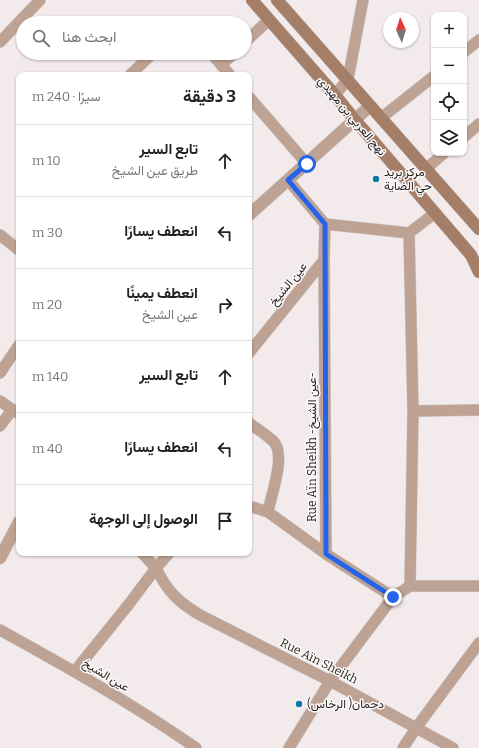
<!DOCTYPE html>
<html lang="ar">
<meta charset="utf-8">
<style>
:root{--surface:#fff;--page:#f2f2f2;--text:#222;--muted:#767676;--line:#e0e0e0}
body{margin:0;font-family:Bitter,Vazirmatn,serif;background:var(--page);color:var(--text);direction:rtl}
.controls{position:absolute;right:12px;top:12px;display:grid;overflow:hidden;border-radius:8px;box-shadow:0 1px 3px #0004}
.controls button{width:36px;height:36px;display:grid;place-items:center;padding:0;border:0;border-bottom:1px solid var(--line);background:var(--surface);color:var(--text);font:20px sans-serif}
.compass{position:absolute;left:383px;top:12px;width:36px;height:36px;border-radius:50%;background:var(--surface);box-shadow:0 1px 3px #0004;rotate:356deg}
.stop{position:absolute;width:12px;height:12px;margin:-9px;border:3px solid #2563eb;border-radius:50%;background:#fff}
.stop.end{background:#2563eb;border-color:#fff;box-shadow:0 1px 4px #0008}
.list{margin:0;padding:0;list-style:none}
h2{display:flex;justify-content:space-between;align-items:center;height:52px;margin:0;padding:0 16px;font-size:17px}
h2 small{font-size:13px;font-weight:400;color:var(--muted)}
.list li{display:grid;grid-template-columns:26px 1fr auto;gap:12px;align-items:center;box-sizing:border-box;height:72px;padding:0 16px;border-top:1px solid var(--line)}
.list b{display:block;font-size:15px;white-space:nowrap}
.list p{margin:0;font-size:13px;white-space:nowrap;color:var(--muted)}
.list em{font-size:13px;font-style:normal;color:var(--muted)}
.icon{flex:none;width:22px;height:22px;fill:none;stroke:currentColor;stroke-width:2;stroke-linecap:round;stroke-linejoin:round}
.map{position:relative;flex:none;width:479px;height:748px;overflow:hidden;direction:ltr}
.search{position:absolute;background:var(--surface);box-shadow:0 1px 3px #0004;left:16px;top:16px;width:236px;height:44px;display:flex;align-items:center;gap:10px;box-sizing:border-box;padding:0 14px;border-radius:22px;color:var(--muted);font-size:15px}
.panel{position:absolute;background:var(--surface);box-shadow:0 1px 3px #0004;left:16px;top:72px;width:236px;height:484px;border-radius:8px;direction:rtl}
.map>svg:first-child{display:block}
</style>
<div class="map">
<svg width="479" height="748" viewBox="0 0 479 748">
<rect width="100%" height="100%" fill="#f3ebeb"/>
<g fill="none" stroke-linecap="round" stroke-linejoin="round">
<defs>
<path id="minor" d="M0,42L40,0
M245,42L269,20
M464,52L479,40
M211,53L230,75
M221,65L234,53
M130,75L153,53
M335,95L348,79L363,0
M249,97L307,164
M381,118L434,76
M464,137L479,124
M426,169L444,153
M288,180L325,224L409,233
M0,235L19,250
M324,260L326,554
M249,353L324,260L325,224
M0,373L19,345
M0,401L19,414
M413,411L479,410
M249,423C257,429 267,435 274,442C286,456 271,495 268,512
M0,426L12,410
M249,506L268,512L326,554L393,597
M169,553L156,568C167,591 178,602 200,615L330,681L453,748
M410,586L413,411L409,233L435,213
M0,630C67,667 133,704 196,748
M75,671L129,604L156,568L142,553
M289,748L330,681L393,597L410,586H479
M403,748L416,728L479,643"/>
<path id="tertiary" d="M249,215L370,106
M0,558L19,522"/>
<path id="secondary" d="M252,0L335,95L355,120L471,255L479,272
M277,0L479,229"/>
</defs>
<!-- minor casing -->
<use href="#minor" stroke="#cdc6c6" stroke-width="12"/>
<!-- tertiary casing -->
<use href="#tertiary" stroke="#cdc6c6" stroke-width="13"/>
<!-- secondary casing -->
<use href="#secondary" stroke="#cdc6c6" stroke-width="13"/>
<!-- minor -->
<use href="#minor" stroke="#bea394" stroke-width="11"/>
<!-- tertiary -->
<use href="#tertiary" stroke="#bea394" stroke-width="12"/>
<!-- secondary -->
<use href="#secondary" stroke="#a57e68" stroke-width="12"/>
</g>
<g fill="none" stroke-linecap="round" stroke-linejoin="round">
<!-- route -->
<path stroke="#2563eb" stroke-width="5" d="M307,164L288,180L325,224L326,554L393,597"/>
</g>
<!-- markers -->
<g fill="#0b7ba4" stroke="#fef9f9" stroke-width="1.5">
<circle cx="376" cy="179" r="4"/>
<circle cx="299" cy="704" r="4"/>
</g>
<g text-anchor="middle" dominant-baseline="central" stroke-width="3" stroke-linejoin="round" paint-order="stroke">
<!-- street labels -->
<g font-size="12" fill="#211e1e" stroke="#fef9f9">
<text transform="translate(352 116) rotate(50)">نهج العربي بن مهيدي</text>
<text transform="translate(288 284) rotate(-51)">عين الشيخ</text>
<text transform="translate(312 447) rotate(-90)">Rue Aïn Sheikh -عين الشيخ-</text>
<text transform="translate(319 661) rotate(27)">Rue Aïn Sheikh</text>
<text transform="translate(106 675) rotate(31)">عين الشيخ</text>
</g>
<!-- poi labels -->
<g font-size="12" fill="#211e1e" stroke="#fef9f9" text-anchor="start">
<text x="384" y="172">مركز بريد<tspan x="384" dy="14">حي الضاية</tspan></text>
<text x="307" y="704">دحمان( الرخاس)</text>
</g>
</g>
</svg>
<div class="controls">
<button>+</button>
<button>−</button>
<button><svg class="icon" aria-label="locate" viewBox="0 0 24 24"><circle cx="12" cy="12" r="6"/><path d="M12 2v4M12 18v4M2 12h4M18 12h4"/></svg></button>
<button><svg class="icon" aria-label="layers" viewBox="0 0 24 24"><path d="M12 4l9 5-9 5-9-5zM3 14l9 5 9-5"/></svg></button>
</div>
<svg class="compass" viewBox="-18 -18 36 36"><path d="M0-13l5 13h-10z" fill="#e53935"/><path d="M0 13l5-13h-10z" fill="#767676"/></svg>
<div class="stop" style="left:307px;top:164px"></div>
<div class="stop end" style="left:393px;top:597px"></div>
<div class="search"><svg class="icon" aria-label="search" viewBox="0 0 24 24"><circle cx="10" cy="10" r="6"/><path d="M15 15l6 6"/></svg>ابحث هنا</div>
<section class="panel">
<h2>3 دقيقة<small>سيرًا · 240 m</small></h2>
<ul class="list">
<li><svg class="icon" aria-label="ahead" viewBox="0 0 24 24"><path d="M12 20V5M6 11l6-6 6 6"/></svg><div><b>تابع السير</b><p>طريق عين الشيخ</p></div><em>10 m</em></li>
<li><svg class="icon" aria-label="left" viewBox="0 0 24 24"><path d="M17 20v-9H6M10 6l-5 5 5 5"/></svg><div><b>انعطف يسارًا</b></div><em>30 m</em></li>
<li><svg class="icon" aria-label="right" viewBox="0 0 24 24"><path d="M7 20v-9h11M14 6l5 5-5 5"/></svg><div><b>انعطف يمينًا</b><p>عين الشيخ</p></div><em>20 m</em></li>
<li><svg class="icon" aria-label="ahead" viewBox="0 0 24 24"><path d="M12 20V5M6 11l6-6 6 6"/></svg><div><b>تابع السير</b></div><em>140 m</em></li>
<li><svg class="icon" aria-label="left" viewBox="0 0 24 24"><path d="M17 20v-9H6M10 6l-5 5 5 5"/></svg><div><b>انعطف يسارًا</b></div><em>40 m</em></li>
<li><svg class="icon" aria-label="arrive" viewBox="0 0 24 24"><path d="M6 21V4h12l-3 4 3 4H6"/></svg><div><b>الوصول إلى الوجهة</b></div></li>
</ul>
</section>
</div>
